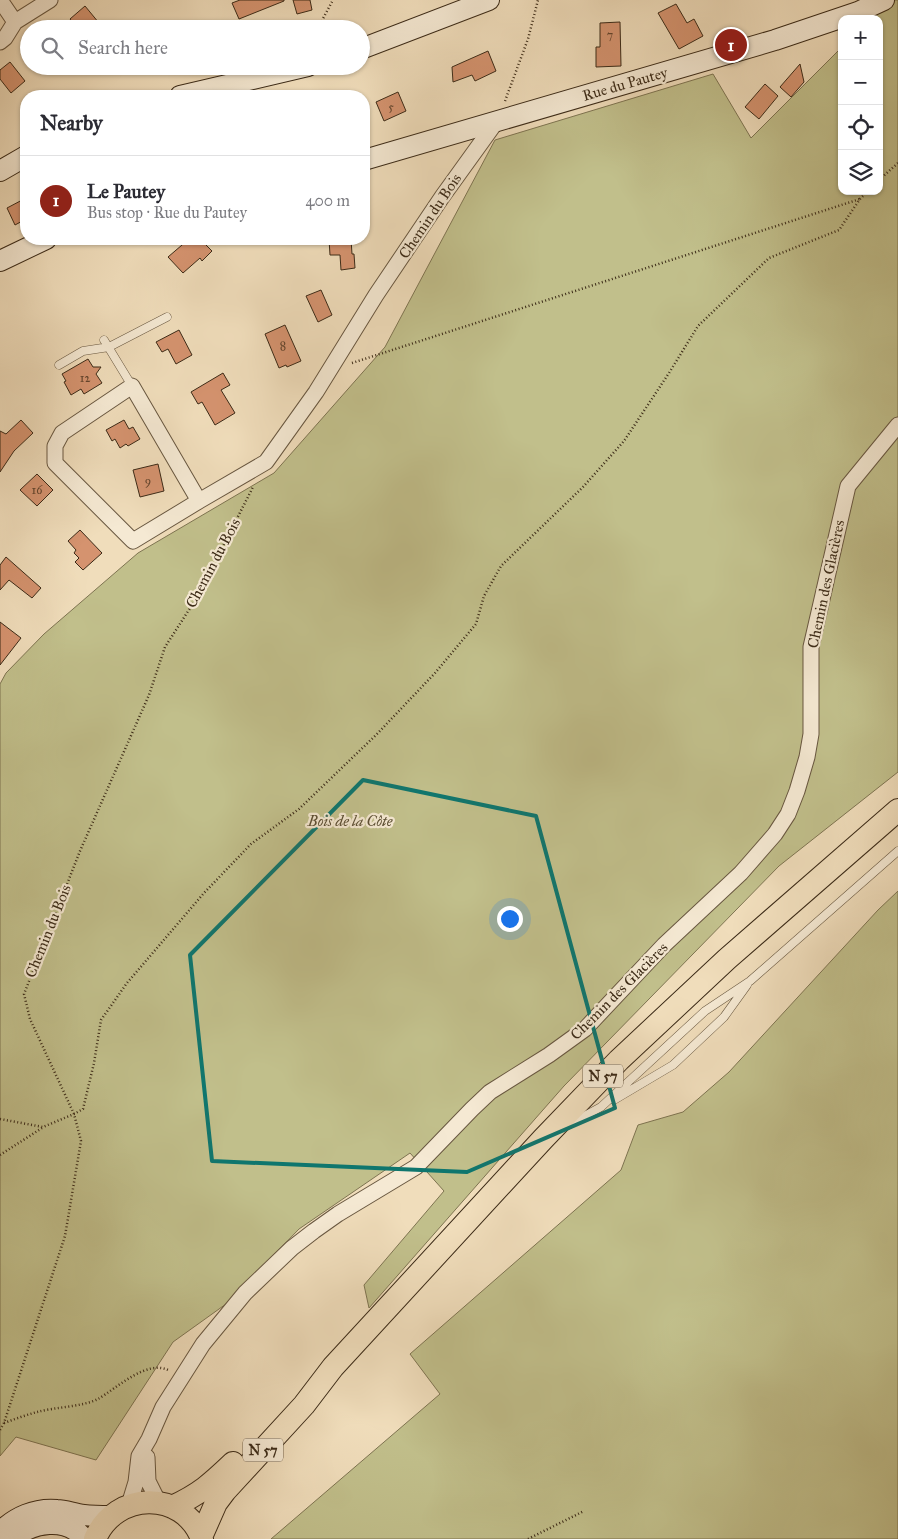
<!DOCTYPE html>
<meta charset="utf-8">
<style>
:root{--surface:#fff;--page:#f2f2f3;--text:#2b2b33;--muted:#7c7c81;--line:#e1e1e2;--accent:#8f2418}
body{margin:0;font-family:"IM FELL Great Primer",serif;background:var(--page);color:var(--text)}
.controls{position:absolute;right:15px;top:15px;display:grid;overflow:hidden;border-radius:10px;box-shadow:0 1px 4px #0004}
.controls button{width:45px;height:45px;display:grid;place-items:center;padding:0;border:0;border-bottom:1px solid var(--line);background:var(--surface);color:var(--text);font:25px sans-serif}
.you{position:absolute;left:509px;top:918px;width:18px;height:18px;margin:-12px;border:4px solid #fff;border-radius:50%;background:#1a73e8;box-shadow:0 0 0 8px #1a73e833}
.badge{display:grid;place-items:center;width:32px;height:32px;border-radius:50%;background:var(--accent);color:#fff;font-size:16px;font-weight:700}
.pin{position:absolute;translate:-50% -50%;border:2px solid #fff;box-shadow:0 1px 5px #0006}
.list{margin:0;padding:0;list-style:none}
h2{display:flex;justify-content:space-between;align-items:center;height:65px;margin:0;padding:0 20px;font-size:21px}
h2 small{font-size:16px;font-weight:400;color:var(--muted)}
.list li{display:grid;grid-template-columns:32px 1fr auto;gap:15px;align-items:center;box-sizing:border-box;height:90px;padding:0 20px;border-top:1px solid var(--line)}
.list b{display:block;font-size:19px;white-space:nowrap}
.list p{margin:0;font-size:16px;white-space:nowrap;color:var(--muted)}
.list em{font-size:16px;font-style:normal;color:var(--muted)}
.icon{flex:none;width:28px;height:28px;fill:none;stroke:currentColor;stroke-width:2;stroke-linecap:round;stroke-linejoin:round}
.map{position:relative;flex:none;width:898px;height:1539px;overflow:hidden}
.search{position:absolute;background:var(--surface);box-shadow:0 1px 4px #0004;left:20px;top:20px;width:350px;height:55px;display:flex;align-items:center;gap:12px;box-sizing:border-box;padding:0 18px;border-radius:28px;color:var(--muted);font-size:19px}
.panel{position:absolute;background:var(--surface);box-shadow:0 1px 4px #0004;left:20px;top:90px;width:350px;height:155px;border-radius:20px}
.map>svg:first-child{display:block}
</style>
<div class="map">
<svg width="898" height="1539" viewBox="0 0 898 1539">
<rect width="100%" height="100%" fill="#f0ddbb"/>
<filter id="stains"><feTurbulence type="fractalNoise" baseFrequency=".004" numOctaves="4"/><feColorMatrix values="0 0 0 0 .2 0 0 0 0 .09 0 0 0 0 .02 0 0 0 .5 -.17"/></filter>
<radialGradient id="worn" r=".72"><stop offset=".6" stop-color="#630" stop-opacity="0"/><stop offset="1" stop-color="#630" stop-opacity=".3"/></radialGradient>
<!-- green -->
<path fill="#c1bf8b" stroke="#7e7451" d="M889,0H898V772L779,866L564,1086L369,1308L364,1285L444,1191L410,1153L299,1229L226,1304L173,1342L96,1460L16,1437L0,1456V684L6,673L44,634L138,553L274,473L385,347L495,140L713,74L751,138L842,47V191H879V19H870Z
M898,891V1539H271L440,1394L410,1354L621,1170L638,1125L683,1112L729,1072L878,910Z"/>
<!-- building -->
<path fill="#d5936f" stroke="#3b2a17" d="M240,0H284V1L239,19L232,3Z
M293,0H310L312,10L297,14Z
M676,4L687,23L694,19L703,36L679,49L658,13Z
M85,6L99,23L91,29H78L70,19Z
M620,22L621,66L596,67V47H600V23Z
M488,51L496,71L475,81L472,75L453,82L452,67Z
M10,62L25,81L11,93L0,79V70Z
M800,64L804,82L791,97L780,87Z
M765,84L778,96L759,119L745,107Z
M398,92L406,111L384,121L376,102Z
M26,198V219L15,225L7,208Z
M189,239H200L212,251L202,261L200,258L183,273L168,257Z
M329,239H351L352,254H354L355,268L341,270L340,255H330Z
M321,290L332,315L318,322L306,296Z
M285,325L301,361L287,367L286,365L279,368L265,334Z
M179,330L192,355L176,364L168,349L162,352L156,342Z
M88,359L93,367H101L96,374L102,383L84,394L81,389L71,395L64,382L66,381L62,374Z
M223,373L230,385L221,390L235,413L215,425L202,402L198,404L191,392Z
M21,420L33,433L14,451L0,472V431L6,434Z
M124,420L129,429L133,427L140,439L128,446L126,444L120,448L115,439L112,441L106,430Z
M158,464L164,491L140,497L133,470Z
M37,474L53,490L37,506L20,490Z
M80,530L102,553L83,570L75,562L79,558L74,553L76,550L68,541Z
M6,557L41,588L32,598L9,580L0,590V565Z
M0,622L21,638L0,665Z"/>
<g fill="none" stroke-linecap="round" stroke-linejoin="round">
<defs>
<path id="lane" d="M104,340L132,386
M59,365L83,351L109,347L167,317
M614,1100L673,1065L724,1017L747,985
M568,1125L601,1107L705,1011L750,981L898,851"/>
<path id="street" d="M0,0L15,22L5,38L0,42
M15,22L50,0
M199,501L133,541L55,463V446L62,433L132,386L199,501L266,462L316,392L376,295L442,197L496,122
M147,1457L148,1481L159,1503
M129,1505L136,1482L139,1456L149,1439L163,1407L203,1344L245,1293L292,1248L314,1231L338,1214L416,1167L472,1109L490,1092L549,1055L585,1029L664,945L741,873L775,834L788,814L797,791L807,757L811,734V647L848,486L898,425"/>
<path id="secondary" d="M361,49L489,0
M180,96L308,66
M364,160L775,40L858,12L884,0
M0,171L26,156
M0,261L46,239
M0,1532C15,1517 35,1508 57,1510C66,1510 74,1514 84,1515C93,1516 102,1516 111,1516
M13,1539C32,1522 67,1516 84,1539"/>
<path id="primary" d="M172,1507C200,1494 211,1484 233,1463
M201,1537L216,1503L225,1491L304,1405L333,1367L543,1139L619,1060L727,959L898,810
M95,1539C115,1491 183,1489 202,1539"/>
</defs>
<!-- lane casing -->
<use href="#lane" stroke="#685740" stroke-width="9"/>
<!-- street casing -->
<use href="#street" stroke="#685740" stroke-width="17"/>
<!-- secondary casing -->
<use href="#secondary" stroke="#3b2a17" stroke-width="22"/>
<!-- primary casing -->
<use href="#primary" stroke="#3b2a17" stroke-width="24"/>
<!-- path -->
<path stroke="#3b2a17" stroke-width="2.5" stroke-dasharray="1 2.5" stroke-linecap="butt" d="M315,29L319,26L333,0
M505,101L528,39L538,0
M879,180L898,163
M352,363L860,199
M0,1119L43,1127L74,1114L83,1109L94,1063L101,1020L127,983L204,893L251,844L299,809L377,734L435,673L476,624L484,596L501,566L583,487L624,441L669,373L698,326L769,258L839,230L860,199L868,191
M0,1155L42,1128
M4,1423C15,1419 26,1415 37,1412C55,1407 82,1407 98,1399C117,1388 148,1358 170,1371
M0,1430L4,1423L65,1236L81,1141L74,1114L30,1019L24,994L80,851L149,695L165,647L196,599L253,487
M528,1539L584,1511"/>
<!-- lane -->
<use href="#lane" stroke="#f5e9d3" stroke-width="8"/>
<!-- street -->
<use href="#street" stroke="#f5e9d3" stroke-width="15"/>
<!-- secondary -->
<use href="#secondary" stroke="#f5e9d3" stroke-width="20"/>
<!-- primary -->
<use href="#primary" stroke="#f0ddbb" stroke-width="22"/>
</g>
<!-- marked area -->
<path fill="none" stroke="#0f766e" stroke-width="4" stroke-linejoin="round" d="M363,780L536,816L615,1108L467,1172L212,1161L190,955Z"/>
<g text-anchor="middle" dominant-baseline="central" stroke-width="4.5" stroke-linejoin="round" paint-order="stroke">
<!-- number labels -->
<g font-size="12" fill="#62442d">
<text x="610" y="35">7</text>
<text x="391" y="107">5</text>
<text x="283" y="346">8</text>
<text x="85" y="378">12</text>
<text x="148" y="481">9</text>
<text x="37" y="490">16</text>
</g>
<!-- shield labels -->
<g fill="#f5e9d3" stroke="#73634f" stroke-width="1">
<rect x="583" y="1064.5" width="40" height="23" rx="4"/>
<rect x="243" y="1438.5" width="40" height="23" rx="4"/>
</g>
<g font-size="14" font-weight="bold" fill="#3b2a17">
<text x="603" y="1076">N 57</text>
<text x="263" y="1450">N 57</text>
</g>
<!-- street labels -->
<g font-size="15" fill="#3b2a17" stroke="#f5e9d3">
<text transform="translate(625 84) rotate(-16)">Rue du Pautey</text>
<text transform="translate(430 216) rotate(-56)">Chemin du Bois</text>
<text transform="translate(213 563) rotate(-62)">Chemin du Bois</text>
<text transform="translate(826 584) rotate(-78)">Chemin des Glacières</text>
<text transform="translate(48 931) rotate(-68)">Chemin du Bois</text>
<text transform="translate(619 991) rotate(-45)">Chemin des Glacières</text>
</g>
<!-- park labels -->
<g font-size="15" font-style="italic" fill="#5c4f34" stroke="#f5e9d3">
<text x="350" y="821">Bois de la Côte</text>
</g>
</g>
<rect width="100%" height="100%" filter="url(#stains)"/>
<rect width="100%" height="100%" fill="url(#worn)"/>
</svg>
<div class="controls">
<button>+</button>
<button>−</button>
<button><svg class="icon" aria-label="locate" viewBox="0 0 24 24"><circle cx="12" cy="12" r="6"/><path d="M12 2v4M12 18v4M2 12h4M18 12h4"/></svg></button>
<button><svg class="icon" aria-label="layers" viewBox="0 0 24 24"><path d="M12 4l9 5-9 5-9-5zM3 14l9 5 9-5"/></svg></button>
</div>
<div class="you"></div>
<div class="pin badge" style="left:731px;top:45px">1</div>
<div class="search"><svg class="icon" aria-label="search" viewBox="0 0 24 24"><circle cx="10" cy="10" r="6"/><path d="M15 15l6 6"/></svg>Search here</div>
<section class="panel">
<h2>Nearby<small></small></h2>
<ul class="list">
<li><span class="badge">1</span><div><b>Le Pautey</b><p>Bus stop · Rue du Pautey</p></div><em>400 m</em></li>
</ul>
</section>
</div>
